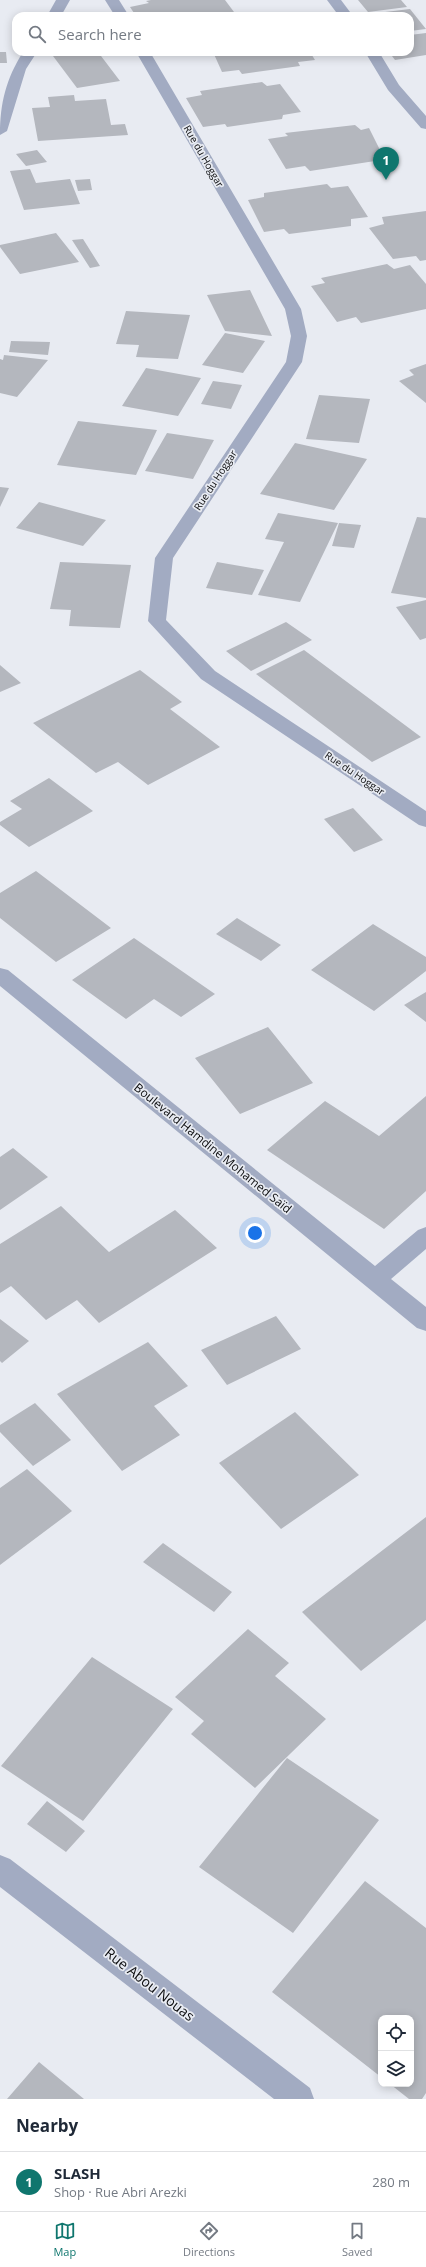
<!DOCTYPE html>
<meta charset="utf-8">
<style>
:root{--surface:#fff;--page:#f6f6f7;--text:#1f2937;--muted:#747a83;--line:#e0e1e3;--accent:#0f766e}
body{margin:0;font-family:"Open Sans",sans-serif;background:var(--page);color:var(--text)}
.controls{position:absolute;right:12px;bottom:12px;display:grid;overflow:hidden;border-radius:8px;box-shadow:0 2px 10px #0003}
.controls button{width:36px;height:36px;display:grid;place-items:center;padding:0;border:0;border-bottom:1px solid var(--line);background:var(--surface);color:var(--text);font:20px sans-serif}
.you{position:absolute;left:255px;top:1233px;width:14px;height:14px;margin:-10px;border:3px solid #fff;border-radius:50%;background:#1a73e8;box-shadow:0 0 0 6px #1a73e833}
.badge{display:grid;place-items:center;width:26px;height:26px;border-radius:50%;background:var(--accent);color:#fff;font-size:13px;font-weight:700}
.pin{position:absolute;translate:-50% -33px;filter:drop-shadow(0 1px 2px #0008)}
.pin::after{content:'';position:absolute;top:21px;width:14px;height:12px;background:inherit;clip-path:polygon(0 0,100% 0,50% 100%)}
.list{margin:0;padding:0;list-style:none}
h2{display:flex;justify-content:space-between;align-items:center;height:52px;margin:0;padding:0 16px;font-size:17px}
h2 small{font-size:13px;font-weight:400;color:var(--muted)}
.list li{display:grid;grid-template-columns:26px 1fr auto;gap:12px;align-items:center;box-sizing:border-box;height:60px;padding:0 16px;border-top:1px solid var(--line)}
.list b{display:block;font-size:15px;white-space:nowrap}
.list p{margin:0;font-size:13px;white-space:nowrap;color:var(--muted)}
.list em{font-size:13px;font-style:normal;color:var(--muted)}
.icon{flex:none;width:22px;height:22px;fill:none;stroke:currentColor;stroke-width:2;stroke-linecap:round;stroke-linejoin:round}
.map{position:relative;flex:none;width:426px;height:2099px;overflow:hidden}
.search{position:absolute;background:var(--surface);box-shadow:0 2px 10px #0003;left:12px;right:12px;top:12px;height:44px;display:flex;align-items:center;gap:10px;box-sizing:border-box;padding:0 14px;border-radius:12px;color:var(--muted);font-size:15px}
.sheet{height:112px;background:var(--surface)}
nav{display:flex;justify-content:space-around;align-items:center;box-sizing:border-box;height:56px;border-top:1px solid var(--line);background:var(--surface);font-size:11px;color:var(--muted)}
nav a{display:grid;justify-items:center;gap:2px}
nav .on{color:var(--accent)}
.map>svg:first-child{display:block}
</style>
<div class="map">
<svg width="426" height="2099" viewBox="0 0 426 2099">
<rect width="100%" height="100%" fill="#e8ebf2"/>
<!-- building -->
<path fill="#b4b7be" d="M151,0H225L237,16H136L130,7L149,3L146,1Z
M358,0H401L407,7L368,12Z
M410,9L426,29L410,31V16H380L377,13Z
M426,33V55L395,60L389,52H410V35Z
M0,52H6L7,63H0Z
M50,52H98L120,81L77,88Z
M213,52H310L315,60L298,62L300,66L242,74L239,70L222,72Z
M262,82L267,86L280,84L301,112L283,115L282,119L227,127L225,124L203,127L186,98L202,95L200,91Z
M74,95L75,101L106,99L111,125L125,124L128,135L38,141L32,108L50,107L48,97Z
M355,125L361,130L369,128L382,154L373,156L375,161L310,171L305,166L286,169L268,139L288,136L285,133Z
M37,150L47,162L26,166L16,154Z
M30,169L36,183L70,179L80,204L24,210L10,171Z
M90,179L92,190L78,191L75,180Z
M327,184L331,188L348,186L368,217L351,219V226L289,234L284,229L264,232L248,200L264,197V193Z
M426,211V260L420,261L416,256L393,259L369,228L384,224L382,217Z
M56,233L79,262L20,274L0,247V245Z
M83,239L100,266L90,268L72,240Z
M387,264L394,269L410,265L426,284V309L361,323L356,317L337,322L311,286L325,283L321,278Z
M250,290L272,336L225,331L207,295Z
M126,311L190,315L178,359L136,357L139,345L116,344Z
M225,333L265,341L243,373L202,365Z
M11,341L50,342L48,355L9,352Z
M4,355L48,360L17,397L0,393V359L3,360Z
M426,364V403L399,381L414,375L409,370Z
M146,368L201,378L178,416L122,406Z
M213,381L242,385L231,409L201,404Z
M319,395L370,399L359,443L306,439Z
M78,421L157,430L136,475L57,465Z
M167,433L214,440L193,479L145,471Z
M295,443L367,459L334,510L260,494Z
M0,487L9,488L0,507Z
M39,502L106,520L83,546L16,528Z
M278,513L338,523L300,602L258,595L284,542L265,539Z
M417,517L426,518V598L391,593Z
M339,523L361,525L354,548L332,546Z
M60,562L131,565L120,628L69,626L71,610L50,609Z
M217,562L264,570L252,595L206,588Z
M426,600V638L420,640L396,607Z
M286,622L312,640L251,671L226,651Z
M304,650L421,737L372,762L256,674Z
M0,665L21,683L0,692Z
M140,670L182,702L170,709L220,747L148,785L118,762L96,773L33,723Z
M49,778L93,811L29,847L0,825V822L22,809L10,801Z
M353,808L383,840L354,852L324,819Z
M36,871L111,928L56,962L0,918V893Z
M237,918L281,945L261,961L216,934Z
M373,924L426,957V971L374,1011L311,970Z
M134,938L215,994L181,1017L154,999L126,1019L72,980Z
M426,992V1022L404,1005Z
M268,1027L313,1083L240,1114L195,1058Z
M426,1096V1191L384,1229L267,1150L325,1101L379,1136Z
M13,1148L48,1177L0,1210V1157Z
M61,1206L109,1252L175,1210L217,1248L99,1323L77,1300L46,1320L11,1286L0,1293V1244Z
M276,1316L301,1349L227,1385L201,1350Z
M0,1319L29,1341L2,1363L0,1361Z
M148,1342L188,1386L154,1406L180,1435L122,1471L57,1394Z
M35,1403L71,1440L33,1466L0,1432V1425Z
M295,1412L359,1475L281,1529L219,1463Z
M27,1469L72,1511L0,1565V1488Z
M426,1517V1620L361,1671L302,1612Z
M163,1543L232,1592L214,1612L143,1562Z
M248,1629L289,1663L275,1676L326,1719L255,1788L191,1734L204,1721L175,1697Z
M92,1657L173,1709L83,1821L1,1766Z
M287,1758L379,1820L293,1933L199,1867Z
M47,1801L85,1831L66,1852L27,1824Z
M365,1881L426,1928V2093L422,2099H409L390,2084H411V2018H381V2077L272,1992Z
M39,2062L84,2099H7Z"/>
<g fill="none" stroke-linecap="round" stroke-linejoin="round">
<!-- minor -->
<path fill="#a2abc2" fill-rule="evenodd" d="M56,0H70L61,16H47Z
M105,0H119L129,16H115Z
M327,0H341L353,16H339Z
M23,52H37L26,69L7,131L0,135C0,103 6,79 23,52Z
M136,52H150L301,309L307,336L302,362L173,558L166,620L215,671L426,811V827L419,825L201,679L148,621L155,558L286,362L291,336L285,309Z
M365,52H379L399,85L426,116V129L421,128L388,90Z
M0,968L8,970L375,1266L418,1230L426,1227V1249L391,1279L426,1307V1331L417,1328L0,986Z
M0,1855L10,1859L310,2088L314,2099H274L0,1887Z"/>
</g>
<g text-anchor="middle" dominant-baseline="central" stroke-width="3.5" stroke-linejoin="round" paint-order="stroke">
<!-- far-street labels -->
<g font-size="10" fill="#0b0c0e" stroke="#e8ebf2">
<text transform="translate(204 156) rotate(60)">Rue du Hoggar</text>
<text transform="translate(215 480) rotate(-57)">Rue du Hoggar</text>
<text transform="translate(355 773) rotate(34)">Rue du Hoggar</text>
</g>
<!-- street labels -->
<g font-size="12" fill="#0b0c0e" stroke="#e8ebf2">
<text transform="translate(213 1148) rotate(39)">Boulevard Hamdine Mohamed Saïd</text>
</g>
<!-- near-street labels -->
<g font-size="14" fill="#0b0c0e" stroke="#e8ebf2">
<text transform="translate(150 1984) rotate(38)">Rue Abou Nouas</text>
</g>
</g>
</svg>
<div class="controls">
<button><svg class="icon" aria-label="locate" viewBox="0 0 24 24"><circle cx="12" cy="12" r="6"/><path d="M12 2v4M12 18v4M2 12h4M18 12h4"/></svg></button>
<button><svg class="icon" aria-label="layers" viewBox="0 0 24 24"><path d="M12 4l9 5-9 5-9-5zM3 14l9 5 9-5"/></svg></button>
</div>
<div class="you"></div>
<div class="pin badge" style="left:386px;top:180px">1</div>
<div class="search"><svg class="icon" aria-label="search" viewBox="0 0 24 24"><circle cx="10" cy="10" r="6"/><path d="M15 15l6 6"/></svg>Search here</div>
</div>
<section class="sheet">
<h2>Nearby<small></small></h2>
<ul class="list">
<li><span class="badge">1</span><div><b>SLASH</b><p>Shop · Rue Abri Arezki</p></div><em>280 m</em></li>
</ul>
</section>
<nav>
<a class="on"><svg class="icon" aria-label="map" viewBox="0 0 24 24"><path d="M3 6l6-2 6 2 6-2v14l-6 2-6-2-6 2zM9 4v14M15 6v14"/></svg>Map</a>
<a><svg class="icon" aria-label="directions" viewBox="0 0 24 24"><path d="M12 3l9 9-9 9-9-9zM9 14v-3h6M13 9l2 2-2 2"/></svg>Directions</a>
<a><svg class="icon" aria-label="saved" viewBox="0 0 24 24"><path d="M7 4h10v16l-5-4-5 4z"/></svg>Saved</a>
</nav>
